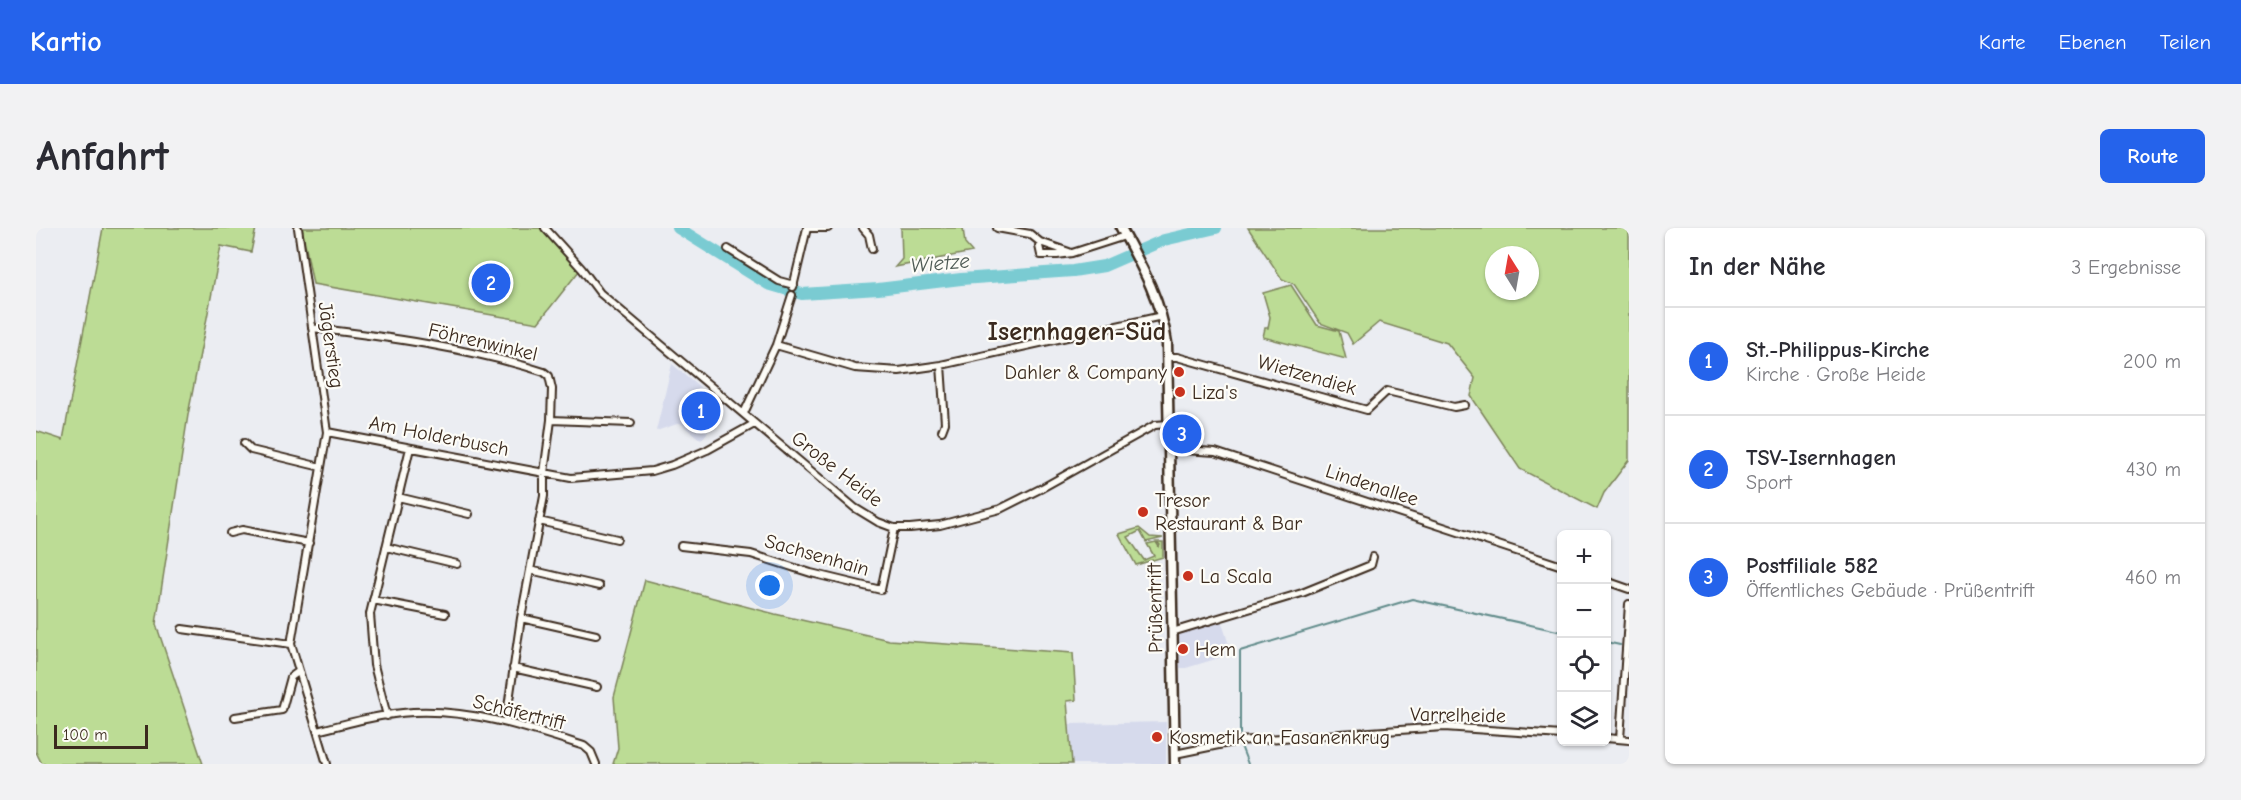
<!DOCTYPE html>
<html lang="de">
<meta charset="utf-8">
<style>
:root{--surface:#fff;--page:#f2f2f3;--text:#2b2b33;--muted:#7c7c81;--line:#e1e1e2;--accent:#2563eb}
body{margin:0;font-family:"Comic Neue",sans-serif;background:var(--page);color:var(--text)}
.controls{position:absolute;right:18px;bottom:18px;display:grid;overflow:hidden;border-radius:9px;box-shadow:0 2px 4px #0004}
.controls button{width:54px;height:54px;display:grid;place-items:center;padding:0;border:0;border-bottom:2px solid var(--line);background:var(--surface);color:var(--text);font:30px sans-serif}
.compass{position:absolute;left:1449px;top:18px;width:54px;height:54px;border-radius:50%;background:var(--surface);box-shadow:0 2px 4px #0004;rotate:349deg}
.scale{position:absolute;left:18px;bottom:15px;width:94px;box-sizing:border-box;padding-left:6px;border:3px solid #3b2a1e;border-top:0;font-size:16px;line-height:21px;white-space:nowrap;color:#3b2a1e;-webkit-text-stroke:4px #fdfcf7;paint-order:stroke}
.you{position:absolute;left:734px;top:358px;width:21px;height:21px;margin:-15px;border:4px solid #fff;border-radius:50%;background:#1a73e8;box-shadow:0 0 0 9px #1a73e833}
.badge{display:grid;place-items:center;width:39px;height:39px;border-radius:50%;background:var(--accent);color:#fff;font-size:20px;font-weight:700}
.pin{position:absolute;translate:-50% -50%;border:3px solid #fff;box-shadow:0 2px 6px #0006}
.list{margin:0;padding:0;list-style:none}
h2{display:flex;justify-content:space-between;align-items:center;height:78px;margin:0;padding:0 24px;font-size:26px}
h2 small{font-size:20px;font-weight:400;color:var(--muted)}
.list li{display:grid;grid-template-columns:39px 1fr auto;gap:18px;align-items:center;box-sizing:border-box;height:108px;padding:0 24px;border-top:2px solid var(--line)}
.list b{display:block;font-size:22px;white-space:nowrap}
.list p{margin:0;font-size:20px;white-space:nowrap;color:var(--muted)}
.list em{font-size:20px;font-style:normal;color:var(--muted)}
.icon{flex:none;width:33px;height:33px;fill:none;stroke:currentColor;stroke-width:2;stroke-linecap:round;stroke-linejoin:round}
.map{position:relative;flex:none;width:1593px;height:536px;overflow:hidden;border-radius:9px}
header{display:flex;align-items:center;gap:36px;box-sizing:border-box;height:84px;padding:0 30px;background:var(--accent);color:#fff}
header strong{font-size:28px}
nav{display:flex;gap:33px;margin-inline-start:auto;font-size:21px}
.intro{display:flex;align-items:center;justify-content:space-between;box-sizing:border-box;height:144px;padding:0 36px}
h1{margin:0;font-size:42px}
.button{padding:15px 27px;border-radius:9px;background:var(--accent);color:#fff;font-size:21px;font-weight:700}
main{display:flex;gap:36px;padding:0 36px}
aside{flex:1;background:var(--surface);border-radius:9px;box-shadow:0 2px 4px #0004}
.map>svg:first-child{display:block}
</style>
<header>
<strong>Kartio</strong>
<nav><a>Karte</a><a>Ebenen</a><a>Teilen</a></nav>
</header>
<div class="intro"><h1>Anfahrt</h1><a class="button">Route</a></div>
<main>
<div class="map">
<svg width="1593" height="536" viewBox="0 0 1593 536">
<rect width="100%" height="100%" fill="#ebedf2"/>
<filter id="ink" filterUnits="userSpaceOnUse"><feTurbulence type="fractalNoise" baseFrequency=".0167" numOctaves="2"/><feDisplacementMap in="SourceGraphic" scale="12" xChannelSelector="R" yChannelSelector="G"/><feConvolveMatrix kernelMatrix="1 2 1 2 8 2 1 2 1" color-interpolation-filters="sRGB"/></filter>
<g filter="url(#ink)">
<!-- built -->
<path fill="#d6daec" d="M636,136L664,159L654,172L657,176L650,185L672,204L665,212L644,195L620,203Z
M1185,392L1196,426L1150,440H1144L1143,405Z
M1130,494V536H1036L1034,496Z"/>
<!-- green -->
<path fill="#bcdc95" stroke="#7c835a" stroke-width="1.5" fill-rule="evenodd" d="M67,0H220L215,24L185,18L152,187L120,396L167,536H6L0,524V203L27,212Z
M266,0H505L543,43L502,95L277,56Z
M865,0H927L929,16L936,24L859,39L866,31Z
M1212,0H1593V232L1568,265L1561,281L1484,241L1435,168L1439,150L1411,115L1343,94L1317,116L1311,105L1284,95L1258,56L1246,51ZM1458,27H1494V63H1458Z
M1255,57L1281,97L1303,103L1310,131L1227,109L1229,100H1232L1234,89L1227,65Z
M1103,300L1114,309L1127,310L1110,314L1104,303L1092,309L1108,332L1118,328L1111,316L1120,314L1123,319L1124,317L1121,314H1127V329L1100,337L1083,306Z
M609,352L739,386L853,412L1037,425L1040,472L1031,473L1036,536H577L582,520L578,469Z"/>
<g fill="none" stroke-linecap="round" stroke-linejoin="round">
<!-- stream -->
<path stroke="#618b8a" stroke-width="2" d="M1570,414L1584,417
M1204,506V423L1376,371L1526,404
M1205,518L1212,536"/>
<!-- river -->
<path stroke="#7acbd2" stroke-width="12" d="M642,0L732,56L766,66L842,61L925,51L1037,43L1068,38L1128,12L1180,0"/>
<defs>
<path id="minor" d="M262,0L291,204L255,416L291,536
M509,0L546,41L564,65L819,280L842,294L858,300H874L904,297L964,281L1006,260L1119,197L1133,196
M771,0H792
M827,0L833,7L836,21
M961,0L994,6L1004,14L1033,24
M1004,14L1003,18L1005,27H1021L1036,25L1089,8
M692,21L743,53L758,57
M757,59L771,0
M276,100C354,109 433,120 508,144L513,148L516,161L515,192L508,245V268L485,390L470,493
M740,117L819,140L863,143L905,137L1126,88
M1132,129H1141L1331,182L1351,163L1418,179L1429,177
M905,137L909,195L906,203
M708,185L740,117L756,67
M515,192L595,195
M291,204L535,250L616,243L636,237L671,222L718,196
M208,215L215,222L285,239
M1133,221L1179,224L1526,338
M362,269L433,286
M503,293L581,311
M194,305L206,302L273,315
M645,318L715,326L775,345L845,362L858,300
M350,319L421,336
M494,342L563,358
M1570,353L1593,361
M337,372L409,386
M485,390L560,407
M146,401L255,416
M1136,404L1266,365L1335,337L1337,329
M477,440L561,459
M351,488L338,437L334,386L374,220
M199,489L246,482L255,449L262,444
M281,503C312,495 345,486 377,484C436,481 492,500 548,518L555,524L560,536
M1570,510L1593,512
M1584,511L1593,376
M1139,526L1202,513L1408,499L1526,507"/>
<path id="secondary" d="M1085,0C1105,37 1125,72 1131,115L1139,536"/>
</defs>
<!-- minor casing -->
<use href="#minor" stroke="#3b2a1e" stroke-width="10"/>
<!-- secondary casing -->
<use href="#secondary" stroke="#3b2a1e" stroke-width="13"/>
<!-- minor -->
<use href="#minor" stroke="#fdfcf7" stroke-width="6"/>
<!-- secondary -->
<use href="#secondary" stroke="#fdfcf7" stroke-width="8"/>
</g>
</g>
<!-- markers -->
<g fill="#c8321e" stroke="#fdfcf7" stroke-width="2">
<circle cx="1143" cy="144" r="6"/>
<circle cx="1144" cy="164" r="6"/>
<circle cx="1107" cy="284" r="6"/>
<circle cx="1152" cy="348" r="6"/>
<circle cx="1147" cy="421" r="6"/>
<circle cx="1121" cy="509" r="6"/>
</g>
<g text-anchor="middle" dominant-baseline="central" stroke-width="4.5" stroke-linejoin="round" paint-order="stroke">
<!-- street labels -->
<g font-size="20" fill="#3b2a1e" stroke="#fdfcf7">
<text transform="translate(447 114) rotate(13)">Föhrenwinkel</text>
<text transform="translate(295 117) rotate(82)">Jägerstieg</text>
<text transform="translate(1271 147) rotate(16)">Wietzendiek</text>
<text transform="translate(403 208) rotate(11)">Am Holderbusch</text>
<text transform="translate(801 241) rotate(38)">Große Heide</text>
<text transform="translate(1336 257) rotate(18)">Lindenallee</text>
<text transform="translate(781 327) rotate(16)">Sachsenhain</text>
<text transform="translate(1119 380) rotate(-91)">Prüßentrift</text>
<text transform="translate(483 484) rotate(14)">Schäfertrift</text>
<text transform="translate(1422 487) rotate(1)">Varrelheide</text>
</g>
<!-- poi labels -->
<g font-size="20" fill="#3b2a1e" stroke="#fdfcf7" text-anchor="start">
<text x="1131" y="144" text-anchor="end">Dahler &amp; Company</text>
<text x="1156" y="164">Liza's</text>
<text x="1119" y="272">Tresor<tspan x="1119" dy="23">Restaurant &amp; Bar</tspan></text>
<text x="1164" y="348">La Scala</text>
<text x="1159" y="421">Hem</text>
<text x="1133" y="509">Kosmetik an Fasanenkrug</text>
</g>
<!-- water labels -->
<g font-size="21" font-style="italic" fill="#4e5a54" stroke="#fdfcf7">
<text transform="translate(904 35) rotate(-5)">Wietze</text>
</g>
<!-- district labels -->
<g font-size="26" font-weight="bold" fill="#3b2a1e" stroke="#fdfcf7">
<text x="1041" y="104">Isernhagen-Süd</text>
</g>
</g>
</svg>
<div class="controls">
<button>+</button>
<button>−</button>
<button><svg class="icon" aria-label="locate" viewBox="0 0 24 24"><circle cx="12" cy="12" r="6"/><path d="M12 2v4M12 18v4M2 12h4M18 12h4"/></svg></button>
<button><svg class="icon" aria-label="layers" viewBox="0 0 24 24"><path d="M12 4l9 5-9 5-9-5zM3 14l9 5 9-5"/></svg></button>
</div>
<svg class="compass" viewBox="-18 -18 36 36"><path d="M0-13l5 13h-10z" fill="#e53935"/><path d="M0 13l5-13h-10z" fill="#7c7c81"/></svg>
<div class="scale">100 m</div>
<div class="you"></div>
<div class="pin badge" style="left:665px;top:183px">1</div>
<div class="pin badge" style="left:455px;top:55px">2</div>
<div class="pin badge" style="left:1146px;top:206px">3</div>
</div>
<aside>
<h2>In der Nähe<small>3 Ergebnisse</small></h2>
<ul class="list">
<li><span class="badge">1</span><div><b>St.-Philippus-Kirche</b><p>Kirche · Große Heide</p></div><em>200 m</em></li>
<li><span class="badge">2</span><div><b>TSV-Isernhagen</b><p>Sport</p></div><em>430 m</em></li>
<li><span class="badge">3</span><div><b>Postfiliale 582</b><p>Öffentliches Gebäude · Prüßentrift</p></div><em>460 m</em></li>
</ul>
</aside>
</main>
